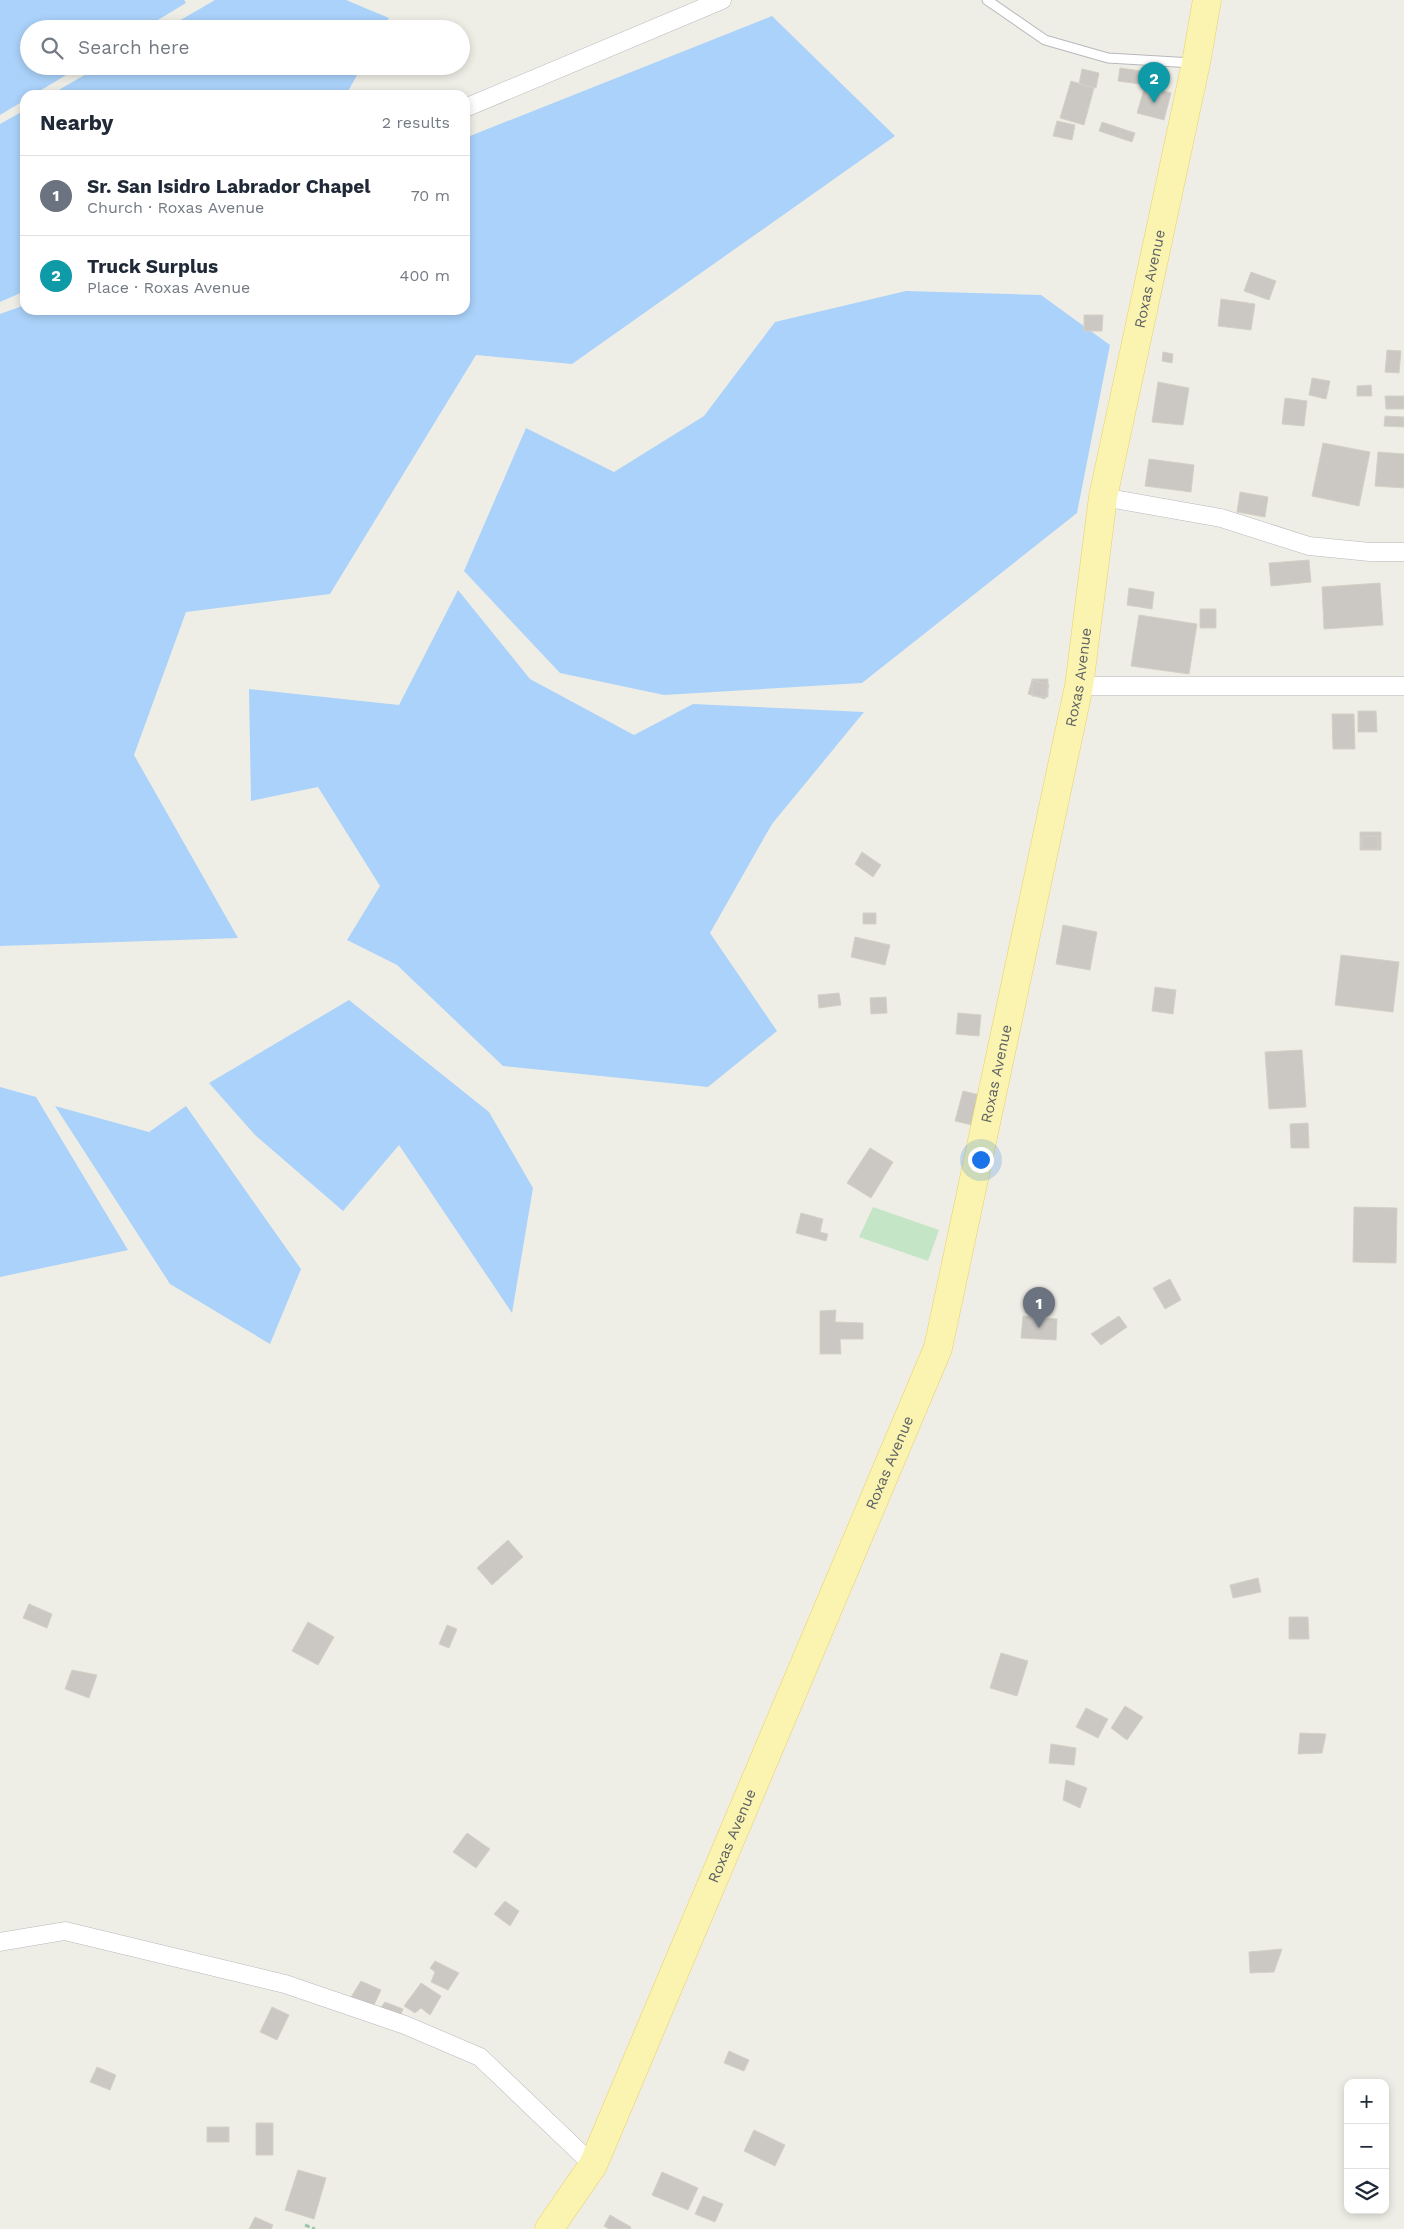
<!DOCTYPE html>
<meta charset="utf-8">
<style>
:root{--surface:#fff;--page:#f2f2f3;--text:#1f2937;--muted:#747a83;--line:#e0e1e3;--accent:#d93025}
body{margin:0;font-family:"Work Sans",sans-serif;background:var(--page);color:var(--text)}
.controls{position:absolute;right:15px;bottom:15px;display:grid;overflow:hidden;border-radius:10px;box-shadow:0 2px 8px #0003}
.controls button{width:45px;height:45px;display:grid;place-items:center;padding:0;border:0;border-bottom:1px solid var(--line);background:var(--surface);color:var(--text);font:25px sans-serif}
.you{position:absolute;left:980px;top:1159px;width:18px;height:18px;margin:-12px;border:4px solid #fff;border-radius:50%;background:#1a73e8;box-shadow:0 0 0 8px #1a73e833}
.badge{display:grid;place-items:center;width:32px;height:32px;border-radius:50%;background:var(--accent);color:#fff;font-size:16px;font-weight:700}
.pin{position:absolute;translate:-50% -41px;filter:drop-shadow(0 1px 2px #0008)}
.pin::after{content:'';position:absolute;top:26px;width:18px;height:15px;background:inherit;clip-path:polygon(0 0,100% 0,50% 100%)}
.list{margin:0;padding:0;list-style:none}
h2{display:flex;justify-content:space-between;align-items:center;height:65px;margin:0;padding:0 20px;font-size:21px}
h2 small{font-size:16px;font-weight:400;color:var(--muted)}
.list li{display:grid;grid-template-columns:32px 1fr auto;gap:15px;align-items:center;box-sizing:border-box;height:80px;padding:0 20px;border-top:1px solid var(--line)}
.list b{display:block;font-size:19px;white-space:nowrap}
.list p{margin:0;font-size:16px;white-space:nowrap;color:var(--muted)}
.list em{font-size:16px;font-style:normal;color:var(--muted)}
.icon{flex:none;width:28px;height:28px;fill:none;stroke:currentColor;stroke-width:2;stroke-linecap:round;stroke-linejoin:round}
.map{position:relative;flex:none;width:1404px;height:2229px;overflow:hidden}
.search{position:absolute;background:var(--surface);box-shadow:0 2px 8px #0003;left:20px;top:20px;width:450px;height:55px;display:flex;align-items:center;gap:12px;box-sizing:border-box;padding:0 18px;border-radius:28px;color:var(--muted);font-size:19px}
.panel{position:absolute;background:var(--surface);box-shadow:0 2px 8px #0003;left:20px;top:90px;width:450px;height:225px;border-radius:15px}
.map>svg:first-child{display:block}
</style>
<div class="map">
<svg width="1404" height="2229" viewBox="0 0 1404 2229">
<rect width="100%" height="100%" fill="#efeee6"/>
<!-- green -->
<path fill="#c5e5c7" d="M873,1207L939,1230L928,1261L859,1237Z"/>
<!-- water -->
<path fill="#abd2fa" d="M0,0H184L186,3L143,29H29V66H81L33,95H25V100L0,115Z
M215,0H346L389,18L382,29H165Z
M772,16L895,136L572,364L476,355L330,594L186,612L134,755L238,938L0,946V314L25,305V310H465V138Z
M100,66H362L346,95H50Z
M25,110V291L0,302V124Z
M906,291L1041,295L1110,345L1077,513L862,683L664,695L560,673L464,571L526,428L614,472L704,416L775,322Z
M458,590L530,679L634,735L693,704L864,712L772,824L710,933L777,1031L708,1087L503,1066L397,965L347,940L380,886L318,787L251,801L249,689L399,705Z
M349,1000L489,1112L533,1188L512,1313L399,1145L343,1211L255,1135L209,1083Z
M0,1087L36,1097L128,1250L0,1277Z
M55,1106L149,1132L186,1106L301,1269L270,1344L170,1284Z"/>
<!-- building -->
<path fill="#cbc8c4" stroke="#d4d0c5" d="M1120,68L1141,71L1140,84L1118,81Z
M1082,69L1099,73L1096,88L1079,84Z
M1071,81L1094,88L1084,125L1060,118Z
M1145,86L1171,93L1164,120L1137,113Z
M1057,121L1075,125L1072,140L1053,136Z
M1102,122L1135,133L1132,142L1099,131Z
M1251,272L1276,281L1269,300L1244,291Z
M1221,299L1255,304L1251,330L1218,326Z
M1084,315H1103L1102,331H1084Z
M1387,350L1401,351L1399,373L1385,372Z
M1163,352L1173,354L1172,363L1162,361Z
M1312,378L1330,381L1326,399L1309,395Z
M1158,382L1189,388L1183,425L1152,422Z
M1371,385L1372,396H1357V386Z
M1385,396H1404V409H1386Z
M1285,398L1307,401L1304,426L1282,424Z
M1385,416L1404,417V427L1384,426Z
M1323,443L1370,452L1359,506L1312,496Z
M1378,452L1404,454V488L1375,486Z
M1149,459L1194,465L1191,492L1145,486Z
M1240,492L1268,497L1265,517L1237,512Z
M1309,560L1311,582L1271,586L1269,563Z
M1380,583L1383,625L1324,629L1322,587Z
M1129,588L1154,592L1152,609L1127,605Z
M1200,609H1216V628H1200Z
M1139,615L1197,624L1189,674L1131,666Z
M1032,679H1048V697L1032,696Z
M1032,680L1049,685L1045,699L1028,694Z
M1358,711H1376L1377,732H1358Z
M1332,714H1354L1355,749H1333Z
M1360,832H1381V850H1360Z
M1362,836H1378V849H1362Z
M862,852L881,865L873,877L855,864Z
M863,913H876V924H863Z
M1063,925L1097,932L1090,970L1056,964Z
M855,937L890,945L885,965L851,957Z
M1341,955L1399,962L1393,1012L1335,1005Z
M1155,987L1176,990L1173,1014L1152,1011Z
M839,993L841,1005L819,1008L818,995Z
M886,997L887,1013L871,1014L870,998Z
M958,1013L981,1015L979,1036L956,1034Z
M1302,1050L1306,1107L1269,1109L1265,1052Z
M963,1091L988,1097L980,1127L955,1121Z
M1308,1123L1309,1148H1291L1290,1124Z
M870,1148L893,1162L871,1198L847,1183Z
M1354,1207L1397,1208L1396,1263L1353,1262Z
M801,1213L823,1219L820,1232L828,1234L826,1241L796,1233Z
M1170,1279L1181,1300L1165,1309L1153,1288Z
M836,1310L835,1322L863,1323V1339H840L841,1354H820V1311Z
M1023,1316L1057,1319L1056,1340L1021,1338Z
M1119,1316L1127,1327L1101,1345L1091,1334Z
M508,1540L523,1557L492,1585L477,1568Z
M1258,1578L1261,1592L1233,1598L1230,1585Z
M29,1604L52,1614L47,1628L23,1618Z
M1289,1617H1308L1309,1639H1289Z
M308,1622L334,1637L318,1665L292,1651Z
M447,1625L457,1629L449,1648L439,1644Z
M1001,1653L1028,1661L1017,1696L990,1688Z
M72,1670L97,1675L89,1698L65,1689Z
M1125,1706L1143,1717L1127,1740L1111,1728Z
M1086,1708L1108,1719L1098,1738L1076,1727Z
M1300,1733L1326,1734L1322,1753L1298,1754Z
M1051,1744L1076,1748L1074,1765L1049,1763Z
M1066,1780L1087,1788L1080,1808L1063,1800Z
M467,1833L490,1849L476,1868L453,1852Z
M505,1901L519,1911L510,1926L494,1914Z
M1282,1949L1274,1972L1250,1973L1249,1952Z
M435,1961L459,1973L448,1990L431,1982L435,1972L430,1968Z
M361,1981L381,1990L371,2011L348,2002Z
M421,1983L441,1996L430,2015L421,2008L415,2013L404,2006Z
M385,2002L403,2009L398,2022L377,2013Z
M272,2007L289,2015L277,2040L260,2032Z
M729,2051L749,2060L744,2071L724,2063Z
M97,2067L116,2075L110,2090L90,2082Z
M256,2123H273V2155H256Z
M207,2127H229V2142H207Z
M754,2130L785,2145L775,2166L744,2151Z
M298,2170L326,2178L314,2219L285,2210Z
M662,2172L698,2188L688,2210L652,2195Z
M703,2196L723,2204L715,2222L695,2214Z
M610,2215L631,2227L630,2229H609L604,2226Z
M255,2217L273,2225L271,2229H249Z"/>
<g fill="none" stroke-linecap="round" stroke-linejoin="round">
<defs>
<path id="lane" d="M987,0L1045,40L1108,58L1193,63"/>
<path id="street" d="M465,108L722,0
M1103,497L1221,518L1309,546L1370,552H1404
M1079,686H1404
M0,1942L65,1931L285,1984L405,2025L480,2057L593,2165"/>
<g id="primary">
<path id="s1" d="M549,2229L593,2165L938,1348L1079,686L1103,497L1196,63L1207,0"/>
</g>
</defs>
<!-- lane casing -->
<use href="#lane" stroke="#b7b8bc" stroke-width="11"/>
<!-- street casing -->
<use href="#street" stroke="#b7b8bc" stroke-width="19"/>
<!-- primary casing -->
<use href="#primary" stroke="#eacf65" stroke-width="29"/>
<!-- path -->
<path stroke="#9ec6ad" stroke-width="3" stroke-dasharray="5 2.5" stroke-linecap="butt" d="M305,2225L315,2229"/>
<!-- lane -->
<use href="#lane" stroke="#fff" stroke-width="9"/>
<!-- street -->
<use href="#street" stroke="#fff" stroke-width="18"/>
<!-- primary -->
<use href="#primary" stroke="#fbf4b0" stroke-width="28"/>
</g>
<g text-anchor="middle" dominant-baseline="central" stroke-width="4" stroke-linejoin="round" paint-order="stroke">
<!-- street labels -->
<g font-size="15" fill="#5e6166" stroke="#fff">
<text stroke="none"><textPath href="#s1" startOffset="2055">Roxas Avenue</textPath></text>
<text stroke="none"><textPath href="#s1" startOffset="1650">Roxas Avenue</textPath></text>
<text stroke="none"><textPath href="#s1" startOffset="1245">Roxas Avenue</textPath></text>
<text stroke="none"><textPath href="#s1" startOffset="840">Roxas Avenue</textPath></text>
<text stroke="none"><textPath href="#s1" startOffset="435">Roxas Avenue</textPath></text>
</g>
</g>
</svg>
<div class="controls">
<button>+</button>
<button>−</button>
<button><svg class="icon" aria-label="layers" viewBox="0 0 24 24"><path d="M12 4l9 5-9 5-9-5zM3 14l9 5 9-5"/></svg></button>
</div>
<div class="you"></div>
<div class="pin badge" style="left:1039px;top:1328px;background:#6b7280">1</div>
<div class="pin badge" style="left:1154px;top:103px;background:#0f9aa8">2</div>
<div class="search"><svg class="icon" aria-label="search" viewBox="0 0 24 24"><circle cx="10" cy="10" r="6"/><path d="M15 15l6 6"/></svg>Search here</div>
<section class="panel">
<h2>Nearby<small>2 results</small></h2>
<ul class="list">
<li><span class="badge" style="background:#6b7280">1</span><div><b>Sr. San Isidro Labrador Chapel</b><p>Church · Roxas Avenue</p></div><em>70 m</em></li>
<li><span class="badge" style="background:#0f9aa8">2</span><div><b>Truck Surplus</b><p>Place · Roxas Avenue</p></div><em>400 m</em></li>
</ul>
</section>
</div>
